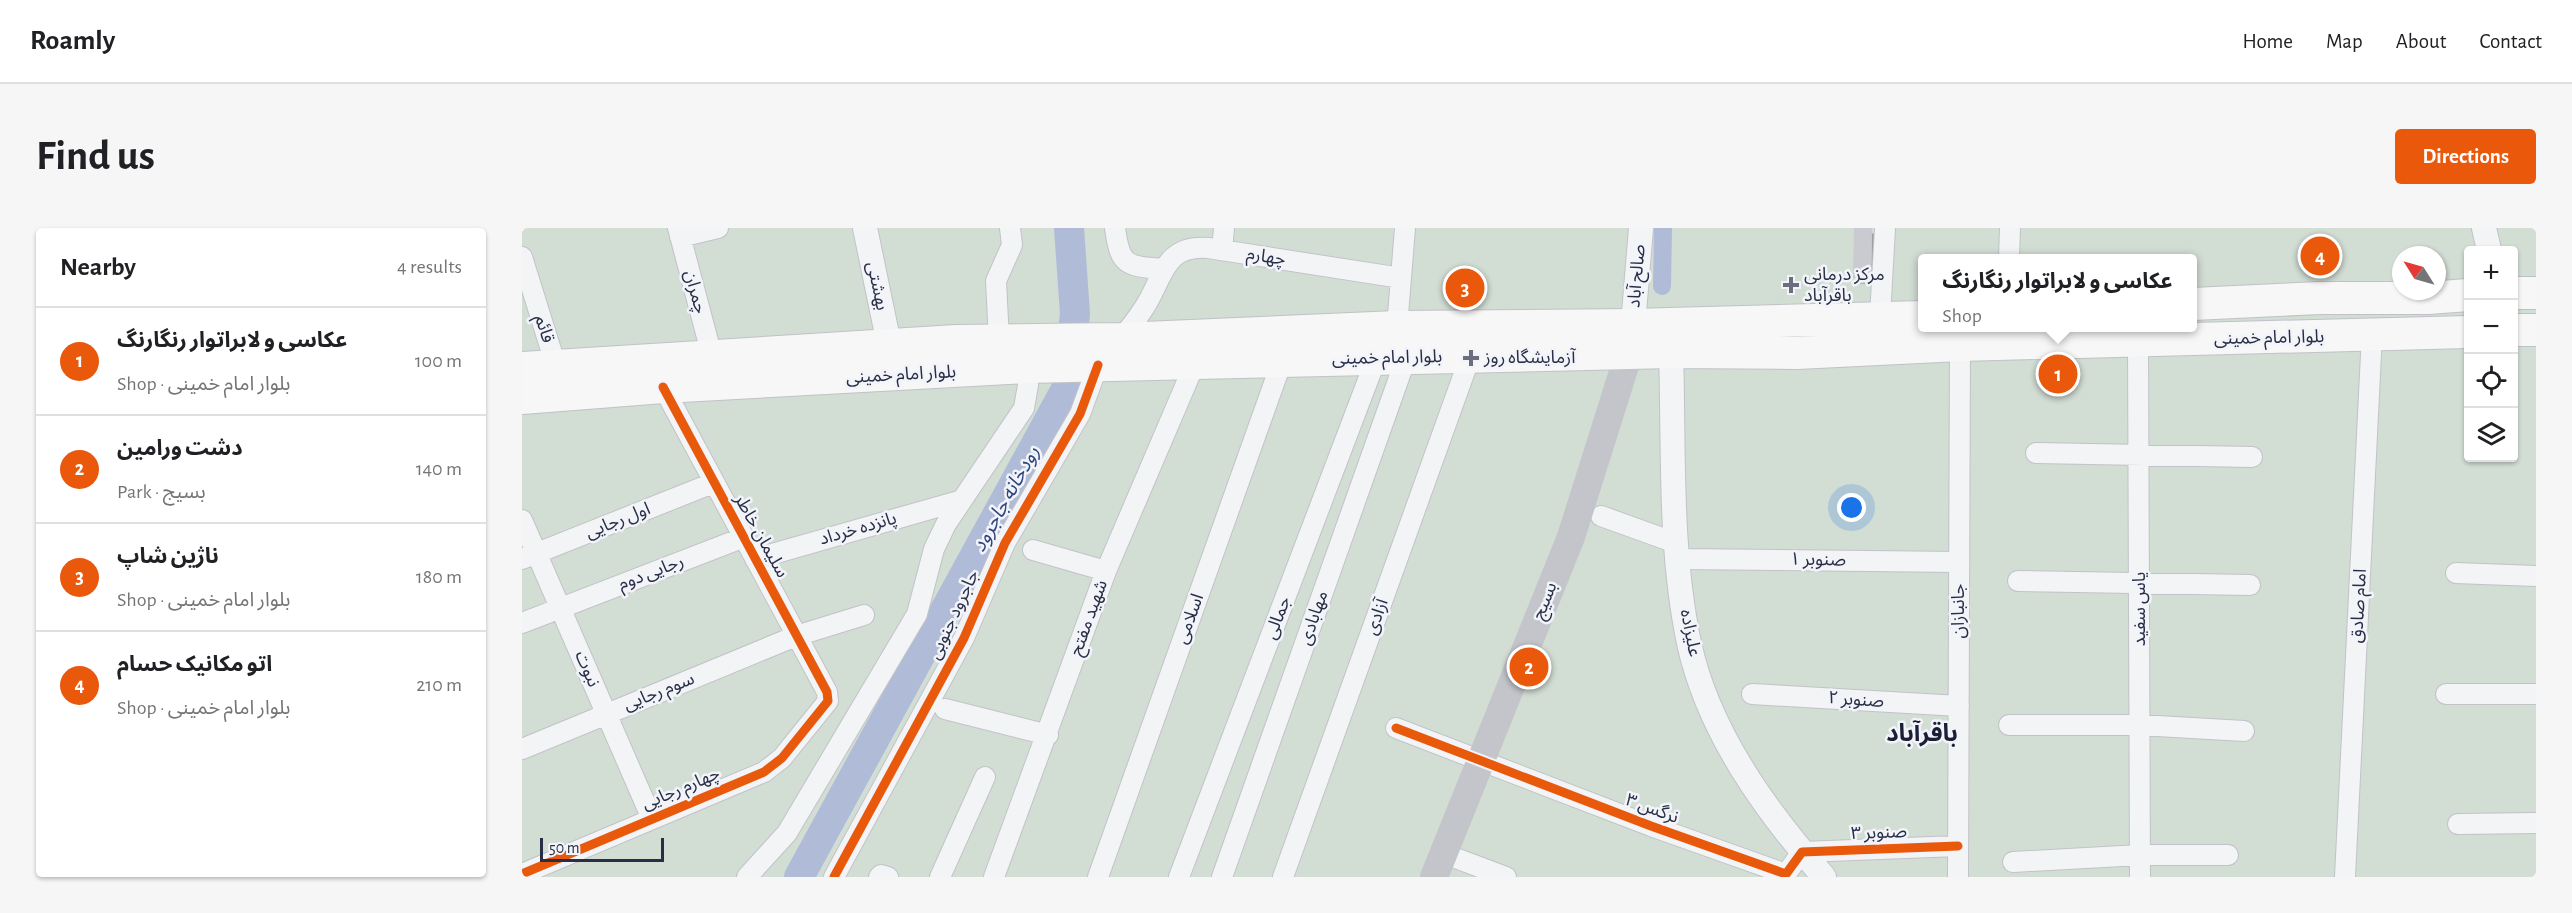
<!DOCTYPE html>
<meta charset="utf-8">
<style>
:root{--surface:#fff;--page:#f6f6f6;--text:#202124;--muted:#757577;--line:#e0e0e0;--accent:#ea580c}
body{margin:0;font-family:"Alegreya Sans","Noto Sans Arabic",sans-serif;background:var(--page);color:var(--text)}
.controls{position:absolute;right:18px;top:18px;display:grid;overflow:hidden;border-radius:6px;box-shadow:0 2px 4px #0004}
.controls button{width:54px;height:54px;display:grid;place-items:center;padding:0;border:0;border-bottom:2px solid var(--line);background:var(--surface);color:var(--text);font:30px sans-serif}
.compass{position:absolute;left:1870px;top:18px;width:54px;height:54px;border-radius:50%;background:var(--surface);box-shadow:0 2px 4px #0004;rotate:307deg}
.scale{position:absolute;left:18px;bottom:15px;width:124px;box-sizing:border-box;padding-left:6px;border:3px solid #282e45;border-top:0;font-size:16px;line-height:21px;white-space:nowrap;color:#282e45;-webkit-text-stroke:4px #f2f4f9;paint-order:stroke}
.you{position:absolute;left:1330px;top:280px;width:21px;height:21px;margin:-15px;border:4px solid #fff;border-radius:50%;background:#1a73e8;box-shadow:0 0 0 9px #1a73e833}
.badge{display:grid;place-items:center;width:39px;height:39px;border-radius:50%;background:var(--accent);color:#fff;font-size:20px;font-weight:700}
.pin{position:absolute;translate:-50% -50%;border:3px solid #fff;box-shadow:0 2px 6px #0006}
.popup{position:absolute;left:1396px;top:26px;width:279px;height:78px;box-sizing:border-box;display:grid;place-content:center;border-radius:6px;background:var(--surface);filter:drop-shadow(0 2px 4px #0005);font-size:20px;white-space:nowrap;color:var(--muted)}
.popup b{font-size:22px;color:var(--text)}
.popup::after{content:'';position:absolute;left:50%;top:100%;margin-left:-12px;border:12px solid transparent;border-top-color:var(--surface)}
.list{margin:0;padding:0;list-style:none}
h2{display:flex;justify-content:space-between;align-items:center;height:78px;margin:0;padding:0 24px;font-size:26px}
h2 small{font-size:20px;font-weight:400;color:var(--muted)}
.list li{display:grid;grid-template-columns:39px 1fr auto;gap:18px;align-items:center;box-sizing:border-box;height:108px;padding:0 24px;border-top:2px solid var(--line)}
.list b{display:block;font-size:22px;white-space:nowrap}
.list p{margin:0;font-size:20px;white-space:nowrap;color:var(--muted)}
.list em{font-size:20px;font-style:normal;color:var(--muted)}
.icon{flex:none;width:33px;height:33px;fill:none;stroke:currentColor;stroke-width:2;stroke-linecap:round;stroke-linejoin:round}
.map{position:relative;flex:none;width:2014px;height:649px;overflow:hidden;border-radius:6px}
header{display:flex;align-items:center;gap:36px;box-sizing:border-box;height:84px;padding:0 30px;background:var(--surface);border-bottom:2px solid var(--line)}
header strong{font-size:28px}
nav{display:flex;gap:33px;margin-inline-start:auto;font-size:21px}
.intro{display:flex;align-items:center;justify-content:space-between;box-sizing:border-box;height:144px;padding:0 36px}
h1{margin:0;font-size:42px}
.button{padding:15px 27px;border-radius:6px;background:var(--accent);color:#fff;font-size:21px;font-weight:700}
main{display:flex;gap:36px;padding:0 36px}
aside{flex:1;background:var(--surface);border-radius:6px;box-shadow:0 2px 4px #0004}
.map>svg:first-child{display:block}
</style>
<header>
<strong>Roamly</strong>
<nav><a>Home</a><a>Map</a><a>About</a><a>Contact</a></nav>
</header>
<div class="intro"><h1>Find us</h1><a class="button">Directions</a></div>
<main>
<aside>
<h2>Nearby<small>4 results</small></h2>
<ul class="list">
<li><span class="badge">1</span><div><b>عکاسی و لابراتوار رنگارنگ</b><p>Shop · بلوار امام خمینی</p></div><em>100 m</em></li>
<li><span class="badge">2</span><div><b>دشت ورامین</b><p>Park · بسیج</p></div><em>140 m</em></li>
<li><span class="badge">3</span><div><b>ناژین شاپ</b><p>Shop · بلوار امام خمینی</p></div><em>180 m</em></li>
<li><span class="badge">4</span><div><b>اتو مکانیک حسام</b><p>Shop · بلوار امام خمینی</p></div><em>210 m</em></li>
</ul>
</aside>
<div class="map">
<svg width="2014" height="649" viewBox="0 0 2014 649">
<defs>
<filter id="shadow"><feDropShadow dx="5.5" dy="5.5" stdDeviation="0" flood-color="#0004"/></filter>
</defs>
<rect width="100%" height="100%" fill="#e4e5ea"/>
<!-- green -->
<path fill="#d2ddd4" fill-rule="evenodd" d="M0,0H2014V649H0ZM1946,22H1992V230H1946ZM1879,27H1915V63H1879ZM1401,30H1671V100H1401Z"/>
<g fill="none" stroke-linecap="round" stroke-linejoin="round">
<!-- canal -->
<path stroke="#b0bcd7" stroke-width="18" d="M1140,58L1141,0"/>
<!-- river -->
<path stroke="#b0bcd7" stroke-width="30" d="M277,649L544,161L553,86L547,0"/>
</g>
<!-- building -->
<path fill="#cacbd1" filter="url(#shadow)" d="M1332,0H1350L1349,51L1331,50Z"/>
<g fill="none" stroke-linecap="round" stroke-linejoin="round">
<defs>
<path id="minor" d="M156,0L190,128
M593,0C598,38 604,38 641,41
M158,9L196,0
M700,22L702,0
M0,29L34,138
M1487,30L1488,0
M1358,89L1363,0
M875,99L883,0
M599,111C607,101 615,91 622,80C641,52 641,16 686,20L879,50
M477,113L474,53L490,17L488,0
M1616,113L1618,649
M1514,225L1730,229
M1079,288L1154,315
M0,292L130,591
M511,322L584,343
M0,331L191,255
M233,331L440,272
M1156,331L1437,334
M1934,345L2014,348
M1496,353L1728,357
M0,395L220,310
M1230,466L1437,478
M1924,466H2014
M423,481L526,507
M1487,497H1618L1722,503
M874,500L1129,598L1264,646L1280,624L1436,618
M0,521L274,408L342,387
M1936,596L2014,595
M923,626L984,649
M1491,634L1618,627H1706
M0,646L242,544L260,530L306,473L305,464L141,159
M225,649L265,605L395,386L412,321L424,296L502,180L506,157L505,139
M312,649L442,410L483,315L558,186L576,137
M357,649L359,647L366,649
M418,649L463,549
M472,649L584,343L673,135
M576,649L760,133
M657,649L854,131
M700,649L884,130
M761,649L948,129
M1436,649L1438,117
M1823,649L1850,106"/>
<path id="tertiary" d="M343,0L367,116
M1962,0L1967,22
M1111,97L1119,0
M1149,124C1152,220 1147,320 1167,415C1186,503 1243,582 1302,649"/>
<path id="primary" d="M1992,65H2014
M1671,76L1798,70H1906L1946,67
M1992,102H2014
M0,140L434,113L599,111L875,99L1111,97L1401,89
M0,170L141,159L505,139L1149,124L1275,125L1438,117L1946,104"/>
</defs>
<!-- minor casing -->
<use href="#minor" stroke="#c2c3c8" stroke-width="22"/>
<!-- tertiary casing -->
<use href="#tertiary" stroke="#c2c3c8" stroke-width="26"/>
<!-- primary casing -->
<use href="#primary" stroke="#c0c2c8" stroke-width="34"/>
<!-- minor -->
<use href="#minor" stroke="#f3f4f6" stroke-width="20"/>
<!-- tertiary -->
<use href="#tertiary" stroke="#f3f4f6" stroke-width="24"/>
<!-- secondary -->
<path stroke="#c4c5cb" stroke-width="28" d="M912,649L1049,309L1107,125"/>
<!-- primary -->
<use href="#primary" stroke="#f7f7f8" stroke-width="32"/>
<defs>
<path id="cycleway" d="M874,500L1129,598L1264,646L1280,624L1436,618
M0,646L242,544L260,530L306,473L305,464L141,159
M312,649L442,410L483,315L558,186L576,137"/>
</defs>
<!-- cycleway casing -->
<use href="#cycleway" stroke="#f2f4f9" stroke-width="13"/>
<!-- cycleway -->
<use href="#cycleway" stroke="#e8590c" stroke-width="9"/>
</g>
<!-- markers -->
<g fill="#6a6e7f" stroke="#f2f4f9" stroke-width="2">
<path d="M1266 48h6v6h6v6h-6v6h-6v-6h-6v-6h6z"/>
<path d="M946 121h6v6h6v6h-6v6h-6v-6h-6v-6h6z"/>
</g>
<g text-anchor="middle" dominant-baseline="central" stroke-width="5" stroke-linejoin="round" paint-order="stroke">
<!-- street labels -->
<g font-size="18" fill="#282e45" stroke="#f2f4f9">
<text transform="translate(744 29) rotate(9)">چهارم</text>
<text transform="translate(1115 48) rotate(-85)">صالح آباد</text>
<text transform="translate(355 58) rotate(78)">بهشتی</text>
<text transform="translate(173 64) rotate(75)">چمران</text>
<text transform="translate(22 101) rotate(73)">قائم</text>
<text transform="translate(1747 110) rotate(-1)">بلوار امام خمینی</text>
<text transform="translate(865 130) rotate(-1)">بلوار امام خمینی</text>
<text transform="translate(379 147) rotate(-3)">بلوار امام خمینی</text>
<text transform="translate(96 293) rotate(-22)">اول رجایی</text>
<text transform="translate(336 301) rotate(-16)">پانزده خرداد</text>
<text transform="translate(239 308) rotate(61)">سلیمان خاطر</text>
<text transform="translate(1296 332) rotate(1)">صنوبر ۱</text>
<text transform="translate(129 345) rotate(-21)">رجایی دوم</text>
<text transform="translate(1023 373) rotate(-68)">بسیج</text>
<text transform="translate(1837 378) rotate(-87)">امام صادق</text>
<text transform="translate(1618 381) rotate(-90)">یاس سفید</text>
<text transform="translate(1437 383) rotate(-90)">جانبازان</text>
<text transform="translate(432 387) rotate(-65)">جاجرود جنوبی</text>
<text transform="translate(855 389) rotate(-70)">آزادی</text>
<text transform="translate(567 390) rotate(-70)">شهید مفتح</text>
<text transform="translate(756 390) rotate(-69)">جمالی</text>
<text transform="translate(792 390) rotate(-71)">مهابادی</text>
<text transform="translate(668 391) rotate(-70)">اسلامی</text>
<text transform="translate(1168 405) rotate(79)">علیزاده</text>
<text transform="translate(65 441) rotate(67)">نبوت</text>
<text transform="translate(137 464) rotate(-22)">سوم رجایی</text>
<text transform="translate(1334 472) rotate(4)">صنوبر ۲</text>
<text transform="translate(159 561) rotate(-23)">چهارم رجایی</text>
<text transform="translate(1130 581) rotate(20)">نرگس ۳</text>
<text transform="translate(1357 605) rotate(-2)">صنوبر ۳</text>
</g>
<!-- poi labels -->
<g font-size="18" fill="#282e45" stroke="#f2f4f9" text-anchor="start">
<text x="1282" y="47">مرکز درمانی<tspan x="1282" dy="21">باقرآباد</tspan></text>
<text x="962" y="130">آزمایشگاه روز</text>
</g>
<!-- water labels -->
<g font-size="20" font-style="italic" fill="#2e457d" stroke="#f2f4f9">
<text transform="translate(484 271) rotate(-61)">رودخانه جاجرود</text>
</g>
<!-- district labels -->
<g font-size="24" font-weight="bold" fill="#1a1f36" stroke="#f2f4f9">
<text x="1400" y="506">باقرآباد</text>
</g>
</g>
</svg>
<div class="controls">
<button>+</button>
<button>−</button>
<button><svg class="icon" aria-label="locate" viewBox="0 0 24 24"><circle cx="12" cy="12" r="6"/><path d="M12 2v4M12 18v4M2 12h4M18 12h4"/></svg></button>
<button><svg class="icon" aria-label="layers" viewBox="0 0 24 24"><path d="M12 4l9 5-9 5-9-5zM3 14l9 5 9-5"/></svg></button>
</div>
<svg class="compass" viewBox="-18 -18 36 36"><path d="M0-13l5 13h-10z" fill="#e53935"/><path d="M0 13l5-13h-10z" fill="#757577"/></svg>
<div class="scale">50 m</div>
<div class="you"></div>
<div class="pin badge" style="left:1536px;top:146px">1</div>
<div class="popup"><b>عکاسی و لابراتوار رنگارنگ</b>Shop</div>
<div class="pin badge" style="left:1007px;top:439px">2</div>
<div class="pin badge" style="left:943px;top:60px">3</div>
<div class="pin badge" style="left:1798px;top:28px">4</div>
</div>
</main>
